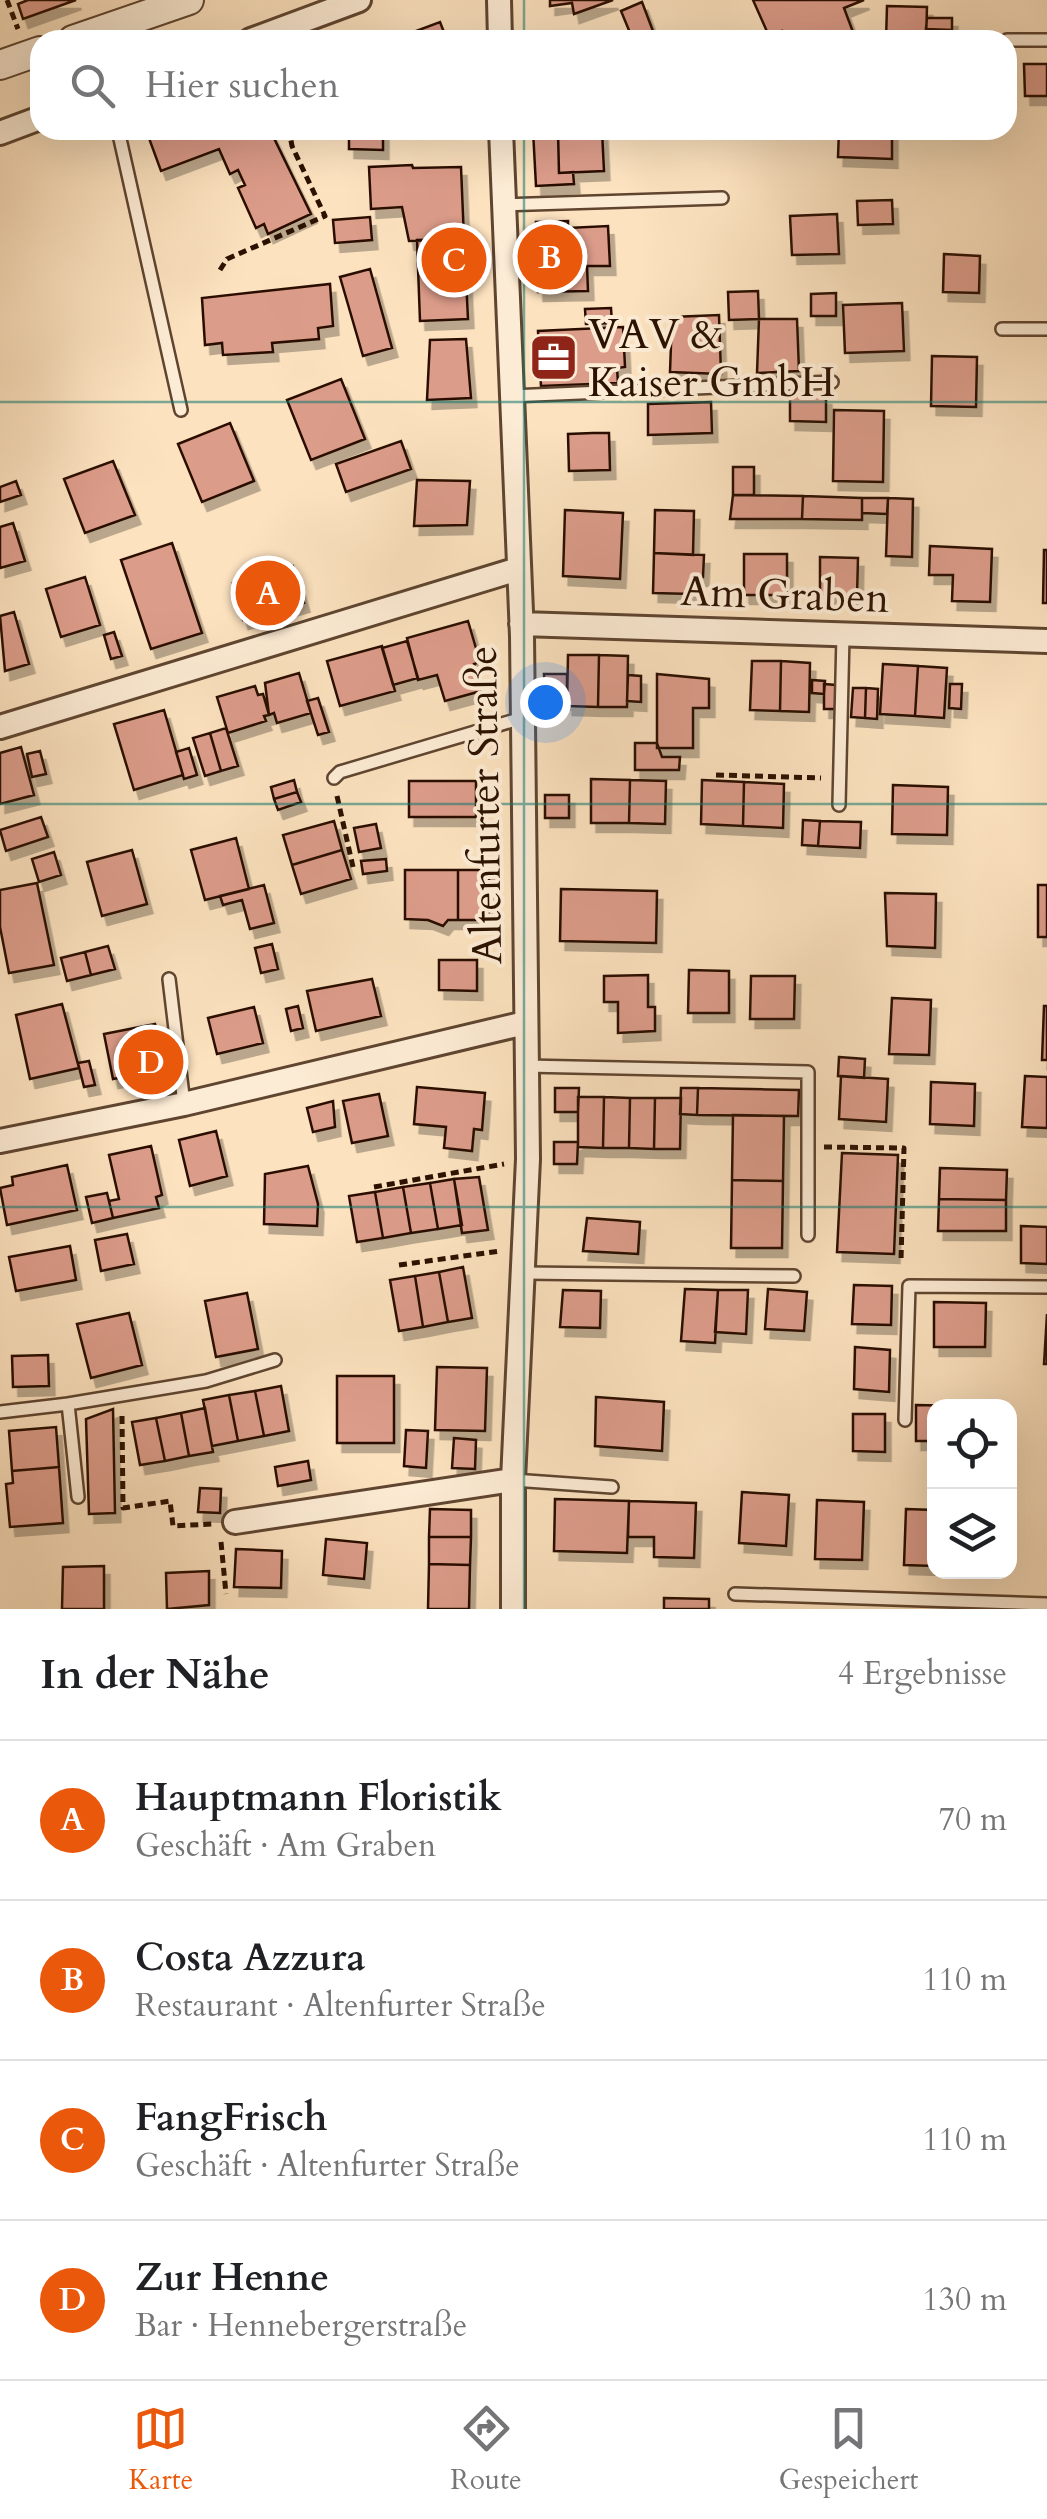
<!DOCTYPE html>
<html lang="de">
<meta charset="utf-8">
<style>
:root{--surface:#fff;--page:#f6f6f6;--text:#202124;--muted:#757577;--line:#e0e0e0;--accent:#ea580c}
body{margin:0;font-family:Cardo,serif;background:var(--page);color:var(--text)}
.controls{position:absolute;right:30px;bottom:30px;display:grid;overflow:hidden;border-radius:20px;box-shadow:0 10px 40px #0002}
.controls button{width:90px;height:90px;display:grid;place-items:center;padding:0;border:0;border-bottom:2px solid var(--line);background:var(--surface);color:var(--text);font:50px sans-serif}
.you{position:absolute;left:545px;top:702px;width:35px;height:35px;margin:-25px;border:8px solid #fff;border-radius:50%;background:#1a73e8;box-shadow:0 0 0 15px #1a73e833}
.badge{display:grid;place-items:center;width:65px;height:65px;border-radius:50%;background:var(--accent);color:#fff;font-size:32px;font-weight:700}
.pin{position:absolute;translate:-50% -50%;border:5px solid #fff;box-shadow:0 2px 10px #0006}
.list{margin:0;padding:0;list-style:none}
h2{display:flex;justify-content:space-between;align-items:center;height:130px;margin:0;padding:0 40px;font-size:42px}
h2 small{font-size:32px;font-weight:400;color:var(--muted)}
.list li{display:grid;grid-template-columns:65px 1fr auto;gap:30px;align-items:center;box-sizing:border-box;height:160px;padding:0 40px;border-top:2px solid var(--line)}
.list b{display:block;font-size:38px;white-space:nowrap}
.list p{margin:0;font-size:32px;white-space:nowrap;color:var(--muted)}
.list em{font-size:32px;font-style:normal;color:var(--muted)}
.icon{flex:none;width:55px;height:55px;fill:none;stroke:currentColor;stroke-width:2;stroke-linecap:round;stroke-linejoin:round}
.map{position:relative;flex:none;width:1047px;height:1609px;overflow:hidden}
.search{position:absolute;background:var(--surface);box-shadow:0 10px 40px #0002;left:30px;right:30px;top:30px;height:110px;display:flex;align-items:center;gap:25px;box-sizing:border-box;padding:0 35px;border-radius:30px;color:var(--muted);font-size:38px}
.sheet{height:770px;background:var(--surface)}
nav{display:flex;justify-content:space-around;align-items:center;box-sizing:border-box;height:140px;border-top:2px solid var(--line);background:var(--surface);font-size:28px;color:var(--muted)}
nav a{display:grid;justify-items:center;gap:5px}
nav .on{color:var(--accent)}
.map>svg:first-child{display:block}
</style>
<div class="map">
<svg width="1047" height="1609" viewBox="0 0 1047 1609">
<defs>
<filter id="shadow"><feDropShadow dx="5.5" dy="9" stdDeviation="0" flood-color="#0004"/></filter>
</defs>
<rect width="100%" height="100%" fill="#fce2bf"/>
<filter id="stains"><feTurbulence type="fractalNoise" baseFrequency=".002" numOctaves="4"/><feColorMatrix values="0 0 0 0 .2 0 0 0 0 .09 0 0 0 0 .02 0 0 0 .5 -.17"/></filter>
<radialGradient id="worn" r=".72"><stop offset=".6" stop-color="#630" stop-opacity="0"/><stop offset="1" stop-color="#630" stop-opacity=".3"/></radialGradient>
<!-- building -->
<path fill="#dc9c8a" stroke="#2b1100" stroke-width="2.5" filter="url(#shadow)" d="M28,0H76L23,19L18,4Z
M550,0H613L574,14L572,3L550,6Z
M753,0H864L844,8L856,40H785L782,31L769,36Z
M642,2L656,39L653,40H633L621,11Z
M887,6L927,7L926,40H886Z
M927,18H952V30L926,29Z
M440,22L447,40H392Z
M926,29L952,30V40H926Z
M1024,64H1047V96H1025Z
M146,130H270L311,214L268,234L264,224L256,228L238,188L245,185L238,170L230,174L219,149L161,171Z
M349,130H383V150L349,149Z
M533,130H558L559,173L573,172L574,184L536,186Z
M839,130H892V159L838,157Z
M602,131L604,171L559,173L558,133Z
M412,165L413,168L461,167L464,239L409,241L402,207L371,209L369,167Z
M892,200L893,224L858,225L857,201Z
M837,214L839,254L792,255L790,216Z
M370,217L372,240L335,243L333,220Z
M568,221V228L608,226L610,266H587L588,291L538,292L536,222Z
M464,239L468,319L420,321L417,240Z
M944,254L980,256L979,293L943,292Z
M370,269L392,348L363,356L340,277Z
M330,284L333,326L318,328L319,339L272,343L273,352L223,355L222,343L205,345L202,298Z
M758,291L759,319L729,320L728,292Z
M836,293V316H811V294Z
M902,303L904,351L845,353L843,305Z
M611,308L612,323L586,324L585,309Z
M719,315L721,374L670,372L672,317Z
M759,319H797L799,371L757,373Z
M623,327L625,367L617,368L618,383L541,386L538,331Z
M466,339L471,398L427,400L430,340Z
M932,356L977,357L976,407L931,406Z
M341,379L365,439L311,460L287,400Z
M790,395L826,396V422L790,421Z
M711,402L712,433L648,435V404Z
M834,410L884,411L883,482L833,481Z
M230,423L254,481L202,502L178,444Z
M593,433H609L610,470L569,471L568,434Z
M401,441L411,469L346,492L336,464Z
M113,461L135,515L85,533L64,479Z
M733,467H754V495H733Z
M417,480L470,481L467,525L414,526Z
M16,481L21,495L0,502V487Z
M733,495L803,496L802,519H730Z
M803,496L862,498V520L802,519Z
M862,498H888L887,514L862,513Z
M888,498L913,499L912,557L886,556Z
M565,510L623,513L620,579L563,576Z
M655,510L694,511L693,555L654,553Z
M13,523L25,561L0,568V527Z
M172,543L202,633L151,649L121,560Z
M930,546L992,549L990,602L952,601L953,575H929Z
M1044,550H1047V603H1043Z
M654,553L704,555L703,577H693V594L653,593Z
M744,554H787V595H744Z
M820,557L858,558L857,596L820,595Z
M293,566L304,603L243,620L233,583Z
M85,577L100,625L61,637L46,589Z
M14,612L29,664L5,671L0,616Z
M468,621L480,662L474,664L481,691L445,701L437,675L418,680L407,638Z
M114,632L122,656L111,659L104,635Z
M407,641L418,678L393,685L382,648Z
M382,646L395,691L340,706L327,661Z
M568,655H599L598,707L567,706Z
M599,655L628,656L627,707H598Z
M752,661H781L780,711L750,710Z
M781,661L810,663L809,712L780,711Z
M883,664L918,666L915,716L880,714Z
M918,666L947,668L944,718L915,716Z
M299,673L311,713L277,723L274,713L269,715L265,683Z
M544,674H567V701L545,700Z
M657,674L709,679V708H693V748H657Z
M628,675L641,676V702L627,701Z
M812,680L825,681L824,694L812,693Z
M824,684L836,685L835,709H824Z
M950,684H962L961,709L949,708Z
M255,686L258,695L263,694L269,715L264,716L266,721L228,733L217,697Z
M853,688H866L865,718L851,717Z
M866,688L878,689L877,719L865,718Z
M318,698L329,732L318,735L307,701Z
M164,710L183,775L134,790L114,724Z
M226,728L238,766L221,771L210,733Z
M210,733L221,771L205,776L193,738Z
M635,743H657L662,757H680L679,770H635Z
M21,747L34,795L0,804V753Z
M189,748L197,775L184,779L176,752Z
M40,751L46,774L32,777L27,754Z
M591,779L630,780L629,823H591Z
M294,780L297,792L274,799L271,787Z
M630,780L666,781L665,824L629,823Z
M702,780L744,782L743,826L701,824Z
M409,781H476V817H409Z
M744,782L784,784L783,828L743,826Z
M893,785L948,787L947,835L892,834Z
M297,792L301,802L278,810L274,799Z
M545,795H569V818H545Z
M41,817L48,837L6,851L0,830Z
M803,820L820,821L818,846L802,845Z
M334,821L342,850L292,865L283,835Z
M820,821L861,822L860,848L818,846Z
M376,824L381,848L359,852L354,828Z
M236,838L249,889L205,900L191,850Z
M132,850L147,904L102,916L87,862Z
M342,850L351,879L301,894L292,865Z
M54,852L61,875L39,882L32,859Z
M386,859L387,871L363,874L361,861Z
M405,870H458V920H448L443,926L428,920L405,919Z
M458,870H489V920H458Z
M37,883L54,965L9,973L0,927V890Z
M264,885L274,923L250,929L242,900L223,905L220,896Z
M1038,885H1047V937H1038Z
M561,889L657,891L656,943L560,941Z
M885,893L936,894L935,948L887,946Z
M272,944L278,969L261,973L255,948Z
M108,946L115,969L91,975L85,952Z
M85,952L91,975L67,981L61,958Z
M439,960H477V991L439,990Z
M689,970L729,971V1013H688Z
M648,975V1007H655V1031L618,1033V1002H604V976Z
M751,976H795L794,1019H750Z
M372,979L381,1016L316,1031L307,991Z
M892,998L931,1000L929,1055L889,1054Z
M62,1004L79,1068L30,1079L16,1015Z
M298,1006L303,1028L291,1031L286,1009Z
M1044,1006H1047V1060H1042Z
M254,1007L263,1043L217,1054L208,1018Z
M155,1024L164,1069L113,1079L104,1034Z
M839,1057L865,1059L864,1078L838,1076Z
M89,1061L95,1085L84,1087L78,1063Z
M841,1076L888,1079L886,1122L839,1119Z
M1025,1076L1047,1077V1128L1022,1127Z
M931,1082L975,1084L974,1126L930,1124Z
M417,1087L485,1093L482,1130L474,1129L472,1151L444,1148L446,1127L414,1124Z
M555,1088H579L578,1112H555Z
M681,1088H698L697,1115L680,1114Z
M698,1088L799,1090L798,1116L697,1115Z
M379,1094L388,1136L352,1143L343,1101Z
M578,1097H604L603,1148L578,1147Z
M604,1097L630,1098L629,1148H603Z
M630,1098H655L654,1149L629,1148Z
M655,1098H681L680,1149H654Z
M333,1101L335,1127L313,1132L307,1108Z
M733,1115L784,1116L783,1181L732,1180Z
M216,1131L227,1176L190,1186L179,1140Z
M554,1142H578L577,1164H554Z
M151,1146L162,1195L156,1197L159,1208L113,1218L109,1201L119,1199L109,1155Z
M842,1153L898,1155L894,1254L837,1252Z
M67,1165L77,1210L7,1225L0,1188L13,1185L12,1177Z
M308,1166L318,1204L317,1226L264,1224L265,1174Z
M940,1168L1007,1170L1006,1200L939,1199Z
M479,1177L488,1230L462,1233L454,1179Z
M454,1179L462,1225L438,1229L430,1183Z
M732,1180L783,1181L782,1248H731Z
M430,1183L438,1229L411,1233L403,1187Z
M403,1187L411,1233L383,1238L375,1192Z
M375,1192L383,1238L357,1242L349,1196Z
M107,1193L113,1218L92,1223L86,1197Z
M939,1199L1006,1200V1231H938Z
M587,1218L640,1222L638,1254L583,1251Z
M1021,1226L1047,1227V1264L1021,1263Z
M127,1234L134,1264L101,1271L95,1240Z
M70,1246L76,1280L16,1291L9,1257Z
M463,1267L472,1318L448,1322L439,1272Z
M439,1272L448,1322L423,1327L415,1276Z
M415,1276L423,1327L399,1331L390,1280Z
M854,1285L892,1286L891,1325L852,1324Z
M685,1289L718,1290L715,1343L681,1341Z
M768,1289L807,1292L804,1331L765,1329Z
M563,1290L601,1291L600,1328L560,1327Z
M718,1290H748L746,1334L715,1332Z
M247,1293L258,1349L216,1357L205,1301Z
M934,1302L986,1303L985,1347H934Z
M129,1313L142,1365L91,1378L77,1324Z
M1047,1314V1364H1044Z
M855,1347L890,1350L889,1392L854,1389Z
M48,1355L49,1386L13,1387L12,1356Z
M437,1367L487,1368L485,1431L435,1430Z
M337,1376H394V1443H337Z
M281,1386L289,1431L264,1436L255,1391Z
M255,1391L264,1436L238,1441L229,1395Z
M229,1395L238,1441L212,1446L203,1400Z
M596,1397L664,1402L662,1451L595,1446Z
M916,1405L963,1406H934V1441H916Z
M205,1408L213,1452L189,1456L181,1413Z
M113,1409L115,1513L89,1514L86,1419Z
M181,1413L189,1456L165,1461L156,1418Z
M853,1414H885V1452L853,1451Z
M156,1418L165,1461L140,1465L132,1422Z
M56,1427L59,1467L12,1471L9,1431Z
M406,1430L428,1431L426,1468L404,1466Z
M454,1438L476,1440L475,1469L452,1468Z
M308,1461L311,1480L278,1486L275,1467Z
M59,1467L63,1523L10,1527L6,1484L13,1483L12,1471Z
M200,1488L221,1489L220,1513L198,1512Z
M742,1492L789,1495L786,1546L739,1543Z
M555,1499L629,1501L627,1553L554,1551Z
M817,1500L864,1502L862,1560L815,1559Z
M629,1501L696,1503L694,1558L654,1557V1537H628Z
M430,1509L471,1510V1537H429Z
M906,1509L934,1510V1566L904,1565Z
M429,1537H471L470,1565L429,1564Z
M326,1539L367,1543L364,1579L323,1575Z
M236,1549L282,1551L281,1588L234,1587Z
M429,1564L470,1565L469,1609H428Z
M104,1566V1609H62L63,1567Z
M209,1571V1605L167,1609L166,1573Z
M664,1598L709,1599V1609H664Z"/>
<g fill="none" stroke-linecap="round" stroke-linejoin="round">
<defs>
<path id="service" d="M1007,40H1047
M118,130L181,410
M503,205L722,198
M1002,329H1047
M511,396L832,382
M334,778L340,772L522,718
M839,805L843,635
M169,979L184,1104
M525,1066L808,1072V1235
M524,1273L794,1276
M68,1404L206,1381L275,1360
M0,1412L68,1404L78,1497
M905,1420L909,1286L1047,1287
M513,1480L612,1487
M735,1594L1047,1604"/>
<path id="minor" d="M499,0L500,40
M251,40L359,0
M501,130L522,636L528,1159L513,1480V1609
M0,133L40,118
M521,624L1047,641
M0,727L518,569
M0,1141L184,1104L525,1023
M235,1522L513,1480"/>
<path id="tertiary" d="M73,40L189,0
M0,65L40,51"/>
</defs>
<!-- service casing -->
<use href="#service" stroke="#5f4530" stroke-width="16"/>
<!-- minor casing -->
<use href="#minor" stroke="#5f4530" stroke-width="28"/>
<!-- tertiary casing -->
<use href="#tertiary" stroke="#5f4530" stroke-width="32"/>
<!-- path -->
<path stroke="#2b1100" stroke-width="5" stroke-dasharray="8 5" stroke-linecap="butt" d="M7,0L18,29
M220,270L227,259L325,216L292,146L289,130
M716,775L821,778
M337,796L353,867
M824,1147L904,1148L901,1260
M374,1187L504,1164
M399,1265L500,1251
M122,1416L123,1508L170,1501L173,1526L212,1524
M221,1542L226,1594"/>
<!-- service -->
<use href="#service" stroke="#fdecd5" stroke-width="11"/>
<!-- minor -->
<use href="#minor" stroke="#fdecd5" stroke-width="22"/>
<!-- tertiary -->
<use href="#tertiary" stroke="#fdecd5" stroke-width="28"/>
</g>
<!-- grid -->
<path fill="none" stroke="#0f766e" stroke-width="2.5" stroke-opacity="0.55" d="M524,0V40M524,130V1609M0,402H1047M0,804H1047M0,1207H1047"/>
<!-- icons -->
<defs>
<symbol id="office-square" viewBox="-11 -11 22 22"><rect x="-9" y="-9" width="18" height="18" rx="4" fill="#8f2418" stroke="#fdecd5"/><path d="M-6-3h4V-5.5h4V-3h4V5H-6ZM-1-4.5V-3h2v-1.5ZM-6 0V1H6V0Z" fill="#fff"/></symbol>
</defs>
<g fill-rule="evenodd">
<use href="#office-square" x="526" y="330" width="55" height="55"/>
</g>
<g text-anchor="middle" dominant-baseline="central" stroke-width="8" stroke-linejoin="round" paint-order="stroke">
<!-- poi labels -->
<g font-size="42" fill="#2b1100" stroke="#fdecd5" text-anchor="start">
<text x="588" y="334">VAV &amp;<tspan x="588" dy="48">Kaiser GmbH</tspan></text>
</g>
<!-- street labels -->
<g font-size="42" fill="#2b1100" stroke="#fdecd5">
<text transform="translate(785 595) rotate(2)">Am Graben</text>
<text transform="translate(485 805) rotate(-91)">Altenfurter Straße</text>
</g>
</g>
<rect width="100%" height="100%" filter="url(#stains)"/>
<rect width="100%" height="100%" fill="url(#worn)"/>
</svg>
<div class="controls">
<button><svg class="icon" aria-label="locate" viewBox="0 0 24 24"><circle cx="12" cy="12" r="6"/><path d="M12 2v4M12 18v4M2 12h4M18 12h4"/></svg></button>
<button><svg class="icon" aria-label="layers" viewBox="0 0 24 24"><path d="M12 4l9 5-9 5-9-5zM3 14l9 5 9-5"/></svg></button>
</div>
<div class="you"></div>
<div class="pin badge" style="left:268px;top:593px">A</div>
<div class="pin badge" style="left:550px;top:257px">B</div>
<div class="pin badge" style="left:454px;top:260px">C</div>
<div class="pin badge" style="left:151px;top:1062px">D</div>
<div class="search"><svg class="icon" aria-label="search" viewBox="0 0 24 24"><circle cx="10" cy="10" r="6"/><path d="M15 15l6 6"/></svg>Hier suchen</div>
</div>
<section class="sheet">
<h2>In der Nähe<small>4 Ergebnisse</small></h2>
<ul class="list">
<li><span class="badge">A</span><div><b>Hauptmann Floristik</b><p>Geschäft · Am Graben</p></div><em>70 m</em></li>
<li><span class="badge">B</span><div><b>Costa Azzura</b><p>Restaurant · Altenfurter Straße</p></div><em>110 m</em></li>
<li><span class="badge">C</span><div><b>FangFrisch</b><p>Geschäft · Altenfurter Straße</p></div><em>110 m</em></li>
<li><span class="badge">D</span><div><b>Zur Henne</b><p>Bar · Hennebergerstraße</p></div><em>130 m</em></li>
</ul>
</section>
<nav>
<a class="on"><svg class="icon" aria-label="map" viewBox="0 0 24 24"><path d="M3 6l6-2 6 2 6-2v14l-6 2-6-2-6 2zM9 4v14M15 6v14"/></svg>Karte</a>
<a><svg class="icon" aria-label="directions" viewBox="0 0 24 24"><path d="M12 3l9 9-9 9-9-9zM9 14v-3h6M13 9l2 2-2 2"/></svg>Route</a>
<a><svg class="icon" aria-label="saved" viewBox="0 0 24 24"><path d="M7 4h10v16l-5-4-5 4z"/></svg>Gespeichert</a>
</nav>
